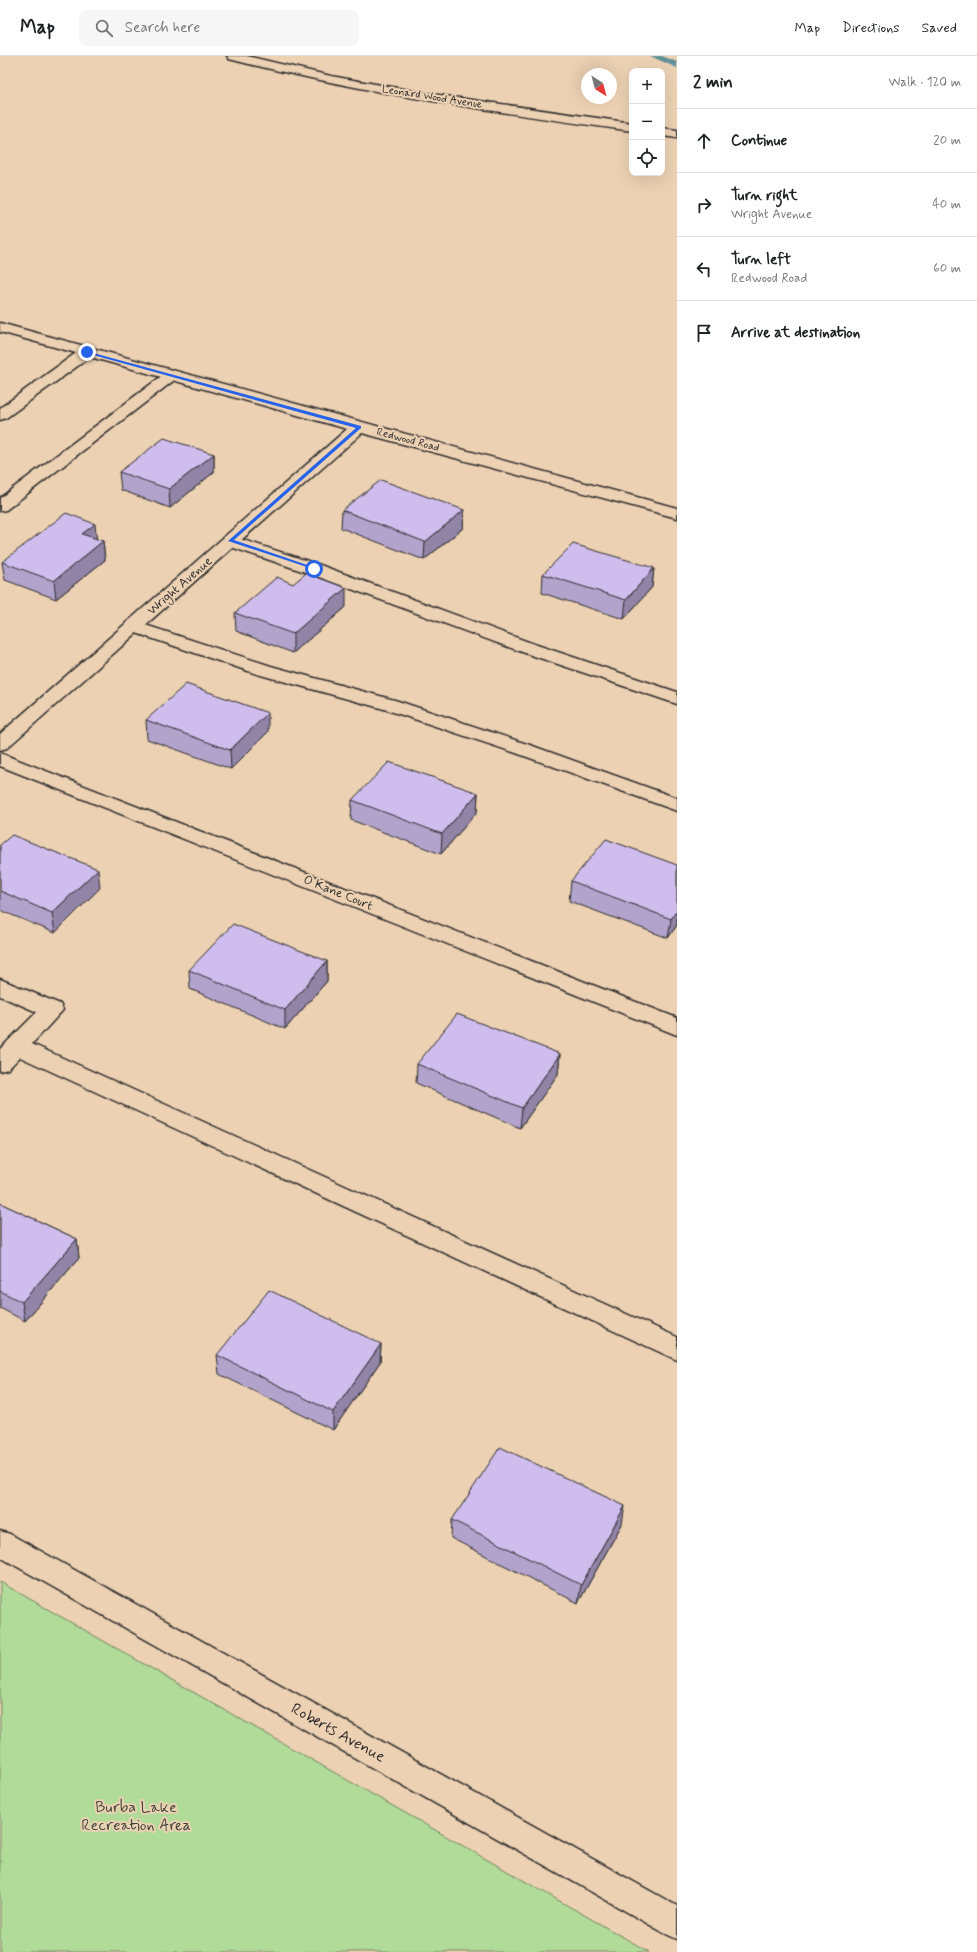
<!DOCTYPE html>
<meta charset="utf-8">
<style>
:root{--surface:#fff;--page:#f6f6f6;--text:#202124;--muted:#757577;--line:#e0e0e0}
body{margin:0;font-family:Mynerve,sans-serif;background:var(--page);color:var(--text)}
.controls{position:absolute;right:12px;top:12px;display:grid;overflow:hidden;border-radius:8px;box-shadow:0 4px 16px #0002}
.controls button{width:36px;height:36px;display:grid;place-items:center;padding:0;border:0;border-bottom:1px solid var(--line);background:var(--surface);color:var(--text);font:20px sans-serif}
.compass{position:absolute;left:581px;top:12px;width:36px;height:36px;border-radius:50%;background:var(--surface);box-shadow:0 4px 16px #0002;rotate:144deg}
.stop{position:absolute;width:12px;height:12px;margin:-9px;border:3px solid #2563eb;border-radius:50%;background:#fff}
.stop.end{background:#2563eb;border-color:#fff;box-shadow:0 1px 4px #0008}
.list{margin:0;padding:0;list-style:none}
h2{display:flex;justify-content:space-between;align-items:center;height:52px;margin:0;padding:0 16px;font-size:17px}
h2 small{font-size:13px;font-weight:400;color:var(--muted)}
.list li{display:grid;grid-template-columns:26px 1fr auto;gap:12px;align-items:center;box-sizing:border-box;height:64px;padding:0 16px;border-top:1px solid var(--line)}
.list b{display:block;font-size:15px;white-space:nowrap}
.list p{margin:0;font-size:13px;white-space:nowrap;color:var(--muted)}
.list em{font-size:13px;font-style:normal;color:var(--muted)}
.icon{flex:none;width:22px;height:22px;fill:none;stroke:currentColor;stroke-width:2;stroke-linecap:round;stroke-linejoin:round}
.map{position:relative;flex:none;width:677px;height:1896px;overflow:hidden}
header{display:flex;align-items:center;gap:24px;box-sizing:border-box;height:56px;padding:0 20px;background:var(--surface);border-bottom:1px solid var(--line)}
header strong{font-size:19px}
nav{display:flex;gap:22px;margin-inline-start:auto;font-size:14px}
.search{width:280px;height:36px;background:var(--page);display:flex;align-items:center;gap:10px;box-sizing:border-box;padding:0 14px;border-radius:8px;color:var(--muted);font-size:15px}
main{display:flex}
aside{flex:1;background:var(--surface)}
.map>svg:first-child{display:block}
</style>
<header>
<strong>Map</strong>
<div class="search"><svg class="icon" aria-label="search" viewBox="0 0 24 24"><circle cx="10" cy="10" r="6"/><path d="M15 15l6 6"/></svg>Search here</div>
<nav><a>Map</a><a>Directions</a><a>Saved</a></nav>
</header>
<main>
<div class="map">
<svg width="677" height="1896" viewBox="0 0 677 1896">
<rect width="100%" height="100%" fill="#ecd1b3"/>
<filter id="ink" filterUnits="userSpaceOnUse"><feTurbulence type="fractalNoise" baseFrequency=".025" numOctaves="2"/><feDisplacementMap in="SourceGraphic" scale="8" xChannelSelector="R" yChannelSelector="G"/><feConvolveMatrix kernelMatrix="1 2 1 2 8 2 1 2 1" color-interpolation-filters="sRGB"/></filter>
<g filter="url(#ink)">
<!-- green -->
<path fill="#b1db98" stroke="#6e8362" d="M0,1526L649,1896H0Z"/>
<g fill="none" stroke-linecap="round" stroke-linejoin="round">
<!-- stream -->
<path fill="#619099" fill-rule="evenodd" d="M650,0H662L677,6V12Z"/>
<defs>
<path id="lane" d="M172,314L177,316L180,319L177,322L6,454L0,455V442L167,316Z
M231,480L320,509L534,588L677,636V648L522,596L308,517L225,489L222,485L225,481Z
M133,565L271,610L398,645L530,689L677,742V755L516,697L384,653L257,618L127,574L124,570L127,566Z
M0,923L60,948L63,954L32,988L677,1281V1304L20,1001L8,1013L0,1015V993L37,956L0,940Z"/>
<path id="street" d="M227,0H247L331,20L431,38L632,67V75C496,56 362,37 229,3Z
M662,72L677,74V82L662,80Z
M0,267L677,452V462L362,377L7,692L0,694V678L347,373L90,301L6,362L0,364V352L76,297L0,276Z
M0,697L677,962V979L0,710Z
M0,1475L10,1478L677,1850V1883L666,1878L0,1501Z"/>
</defs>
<!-- lane casing -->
<use href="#lane" stroke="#2b2b2b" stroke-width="3"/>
<!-- street casing -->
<use href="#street" stroke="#2b2b2b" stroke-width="3"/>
<!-- lane -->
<use href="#lane" fill="#ecd1b3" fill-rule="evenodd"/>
<!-- street -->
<use href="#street" fill="#ecd1b3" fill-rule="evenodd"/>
</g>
<!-- wall -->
<path fill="#b2a3cd" stroke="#2b2b2b" d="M214,398V416L170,452L121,434L119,416Z
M342,454H464L463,472L424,504L341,472Z
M97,483L103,485L105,504L56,543L5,524L2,506Z
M654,512L652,531L624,563L542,537L543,518Z
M346,551L293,597L236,575L235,557Z
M146,664L268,676L231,713L147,683Z
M478,737L477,756L441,798L351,764L352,744Z
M0,789L100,832L55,877L0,854Z
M677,809V869L668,882L569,845L571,825Z
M327,905V925L285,973L190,933L189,914Z
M560,998L558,1018L520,1072L416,1027L417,1008Z
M0,1147L77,1183L79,1202L25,1265L0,1252Z
M381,1288L380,1306L333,1374L219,1318L217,1299Z
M452,1464L622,1468L578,1547L451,1482Z"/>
<!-- shaded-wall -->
<path fill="#9184a7" stroke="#2b2b2b" d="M214,398V416L170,452L169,433Z
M464,454L463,472L424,504L425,486Z
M95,468L97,486L82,478Z
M103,485L105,504L56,543L54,525Z
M654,512L652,531L624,563L626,544Z
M346,532V551L293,597V578Z
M268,657V676L231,713L230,694Z
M478,737L477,756L441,798L442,778Z
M98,813L100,832L55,877L52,857Z
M677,854V869L668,882L671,863Z
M327,905V925L285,973V954Z
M560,998L558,1018L520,1072L522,1052Z
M77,1183L79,1202L25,1265L22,1246Z
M381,1288L380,1306L333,1374V1356Z
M625,1450L622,1468L578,1547L581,1529Z"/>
<!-- building -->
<path fill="#cfbdee" stroke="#2b2b2b" d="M164,382L214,398L169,433L119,416Z
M381,424L464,454L425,486L342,454Z
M66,457L95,468L82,478L103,485L54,525L2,506Z
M573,488L654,512L626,544L543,518Z
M306,517L346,532L293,578L235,557L277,521L293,528Z
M186,628L268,657L230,694L146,664Z
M389,706L478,737L442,778L352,744Z
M12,779L98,813L52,857L0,835V789Z
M606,783L677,809V854L671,863L571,825Z
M233,868L327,905L285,954L189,914Z
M457,958L560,998L522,1052L417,1008Z
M0,1147L77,1183L22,1246L0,1235Z
M269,1234L381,1288L333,1356L217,1299Z
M500,1391L625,1450L581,1529L452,1464Z"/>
</g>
<!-- route -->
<path fill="#2563eb" d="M86,295L361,370V372L234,484L316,512V514L228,485L356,372L86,297Z"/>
<g text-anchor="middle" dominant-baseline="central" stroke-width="4" stroke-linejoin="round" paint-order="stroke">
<!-- far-street labels -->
<g font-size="11" fill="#2b2b2b" stroke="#ecd1b3">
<text transform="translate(432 41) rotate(9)">Leonard Wood Avenue</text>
<text transform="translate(408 384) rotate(15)">Redwood Road</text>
</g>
<!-- street labels -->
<g font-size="13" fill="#2b2b2b" stroke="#ecd1b3">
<text transform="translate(180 530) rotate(-41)">Wright Avenue</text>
<text transform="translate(338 837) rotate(22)">O Kane Court</text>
</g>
<!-- near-street labels -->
<g font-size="16" fill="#2b2b2b" stroke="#ecd1b3">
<text transform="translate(338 1677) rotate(29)">Roberts Avenue</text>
</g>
<!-- near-park labels -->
<g font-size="16" fill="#3f453b" stroke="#ecd1b3">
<text x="136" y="1751">Burba Lake<tspan x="136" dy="18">Recreation Area</tspan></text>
</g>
</g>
</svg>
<div class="controls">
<button>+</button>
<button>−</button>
<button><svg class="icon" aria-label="locate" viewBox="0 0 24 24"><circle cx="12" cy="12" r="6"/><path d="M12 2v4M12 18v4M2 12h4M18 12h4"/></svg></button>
</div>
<svg class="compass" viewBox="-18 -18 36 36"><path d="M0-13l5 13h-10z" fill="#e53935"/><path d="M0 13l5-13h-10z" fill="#757577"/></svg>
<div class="stop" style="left:314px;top:513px"></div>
<div class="stop end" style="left:87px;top:296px"></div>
</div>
<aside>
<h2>2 min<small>Walk · 120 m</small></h2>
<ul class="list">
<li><svg class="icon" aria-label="ahead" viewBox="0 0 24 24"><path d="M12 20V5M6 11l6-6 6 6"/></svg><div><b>Continue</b></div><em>20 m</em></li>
<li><svg class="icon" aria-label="right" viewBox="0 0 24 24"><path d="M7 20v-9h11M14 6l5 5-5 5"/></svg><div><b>Turn right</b><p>Wright Avenue</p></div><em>40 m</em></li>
<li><svg class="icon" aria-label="left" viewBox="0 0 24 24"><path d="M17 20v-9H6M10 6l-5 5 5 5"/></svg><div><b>Turn left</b><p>Redwood Road</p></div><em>60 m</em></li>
<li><svg class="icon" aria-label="arrive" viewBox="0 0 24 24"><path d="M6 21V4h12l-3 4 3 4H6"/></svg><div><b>Arrive at destination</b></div></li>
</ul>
</aside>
</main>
